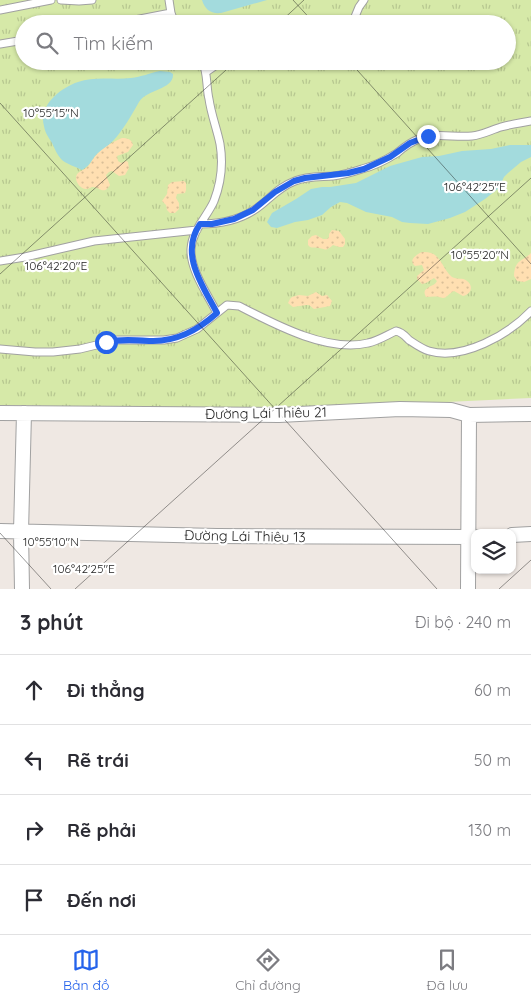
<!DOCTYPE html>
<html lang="vi">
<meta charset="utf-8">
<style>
:root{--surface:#fff;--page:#f7f7f7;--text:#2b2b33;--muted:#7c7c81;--line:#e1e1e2;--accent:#2563eb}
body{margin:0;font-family:Quicksand,sans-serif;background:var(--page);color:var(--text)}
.controls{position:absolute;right:15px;bottom:15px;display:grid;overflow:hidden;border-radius:10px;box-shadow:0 1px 4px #0004}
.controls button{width:45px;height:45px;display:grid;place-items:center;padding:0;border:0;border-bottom:1px solid var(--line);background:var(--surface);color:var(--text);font:25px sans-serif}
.stop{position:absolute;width:15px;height:15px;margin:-11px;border:4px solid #2563eb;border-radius:50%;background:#fff}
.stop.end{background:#2563eb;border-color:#fff;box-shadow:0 1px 5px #0008}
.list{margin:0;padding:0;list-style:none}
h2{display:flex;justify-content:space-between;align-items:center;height:65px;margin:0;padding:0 20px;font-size:21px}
h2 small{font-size:16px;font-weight:400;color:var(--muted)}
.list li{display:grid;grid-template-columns:32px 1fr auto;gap:15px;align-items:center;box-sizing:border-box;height:70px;padding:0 20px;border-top:1px solid var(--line)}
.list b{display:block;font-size:19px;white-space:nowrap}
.list em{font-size:16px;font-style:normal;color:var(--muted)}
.icon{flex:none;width:28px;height:28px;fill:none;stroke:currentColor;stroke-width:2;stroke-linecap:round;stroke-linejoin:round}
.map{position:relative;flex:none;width:531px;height:589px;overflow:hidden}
.search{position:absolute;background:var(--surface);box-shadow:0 1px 4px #0004;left:15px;right:15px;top:15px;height:55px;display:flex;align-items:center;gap:12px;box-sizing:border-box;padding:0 18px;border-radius:28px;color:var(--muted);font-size:19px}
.sheet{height:345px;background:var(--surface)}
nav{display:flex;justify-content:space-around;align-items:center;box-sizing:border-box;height:70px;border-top:1px solid var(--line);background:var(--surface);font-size:14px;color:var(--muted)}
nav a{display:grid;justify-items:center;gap:2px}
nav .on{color:var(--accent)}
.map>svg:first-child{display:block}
</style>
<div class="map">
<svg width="531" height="589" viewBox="0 0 531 589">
<defs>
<pattern id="grass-tufts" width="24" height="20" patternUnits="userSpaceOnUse" patternTransform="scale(1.25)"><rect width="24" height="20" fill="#d6e9a8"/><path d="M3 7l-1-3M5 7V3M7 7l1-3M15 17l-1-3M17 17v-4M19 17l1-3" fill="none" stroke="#b7c790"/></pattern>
<pattern id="sand-dots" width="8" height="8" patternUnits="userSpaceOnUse" patternTransform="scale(1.25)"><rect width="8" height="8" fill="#ffdfb1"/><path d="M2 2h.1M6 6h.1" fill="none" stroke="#dabf98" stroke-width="1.8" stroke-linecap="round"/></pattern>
</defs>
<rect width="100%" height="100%" fill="#efe8e3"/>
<!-- grass -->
<path fill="url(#grass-tufts)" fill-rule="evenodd" d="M0,0H531V398L278,410L0,405ZM24,24H507V61H24Z"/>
<!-- sand -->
<path fill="url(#sand-dots)" d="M122,138C127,138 132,139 133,145L128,152L117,156L118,161L121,163L126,161L128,162L129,168L125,175L119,176L112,171L109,172L106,175L110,185C104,195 101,188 93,187C90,187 90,189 86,189C81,189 76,183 76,178C76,172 82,171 86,168C91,164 92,159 96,155C103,147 113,142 122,138Z
M184,181L186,183V190L185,193L177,194L176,198L179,203V209L175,213H170L167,210L166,205L162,201L167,194L168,185L172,182Z
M332,230L339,231L345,239V244L343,247H339L333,245C324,253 326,248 317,248C315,247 312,248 310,247L308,245V240L312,236L316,235L323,239H327L329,237V234Z
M422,252C442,251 440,267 452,277C457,280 462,277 467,281C474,286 471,294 463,296L454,291C449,293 447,298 443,298C442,298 440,297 439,297C434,296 430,297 426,297C420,286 434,288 437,281L434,278L426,283L422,284L417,279V276L424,270L422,265L415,266C408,260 416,255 422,252Z
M531,253V279L524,282L517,281L514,276C515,259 522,262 531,253Z
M316,292L322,296L327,295L332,301L330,306L314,309L309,305H306L293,307L288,303L290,299L292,297L299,295L308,296Z"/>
<!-- water -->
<path fill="#a3dbdd" d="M202,0H267L221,13C211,14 205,10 202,0Z
M160,71L170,72L173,74C174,90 147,89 139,102C131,116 124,129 113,141C107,147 100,150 95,156C90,163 89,166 82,170C75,166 68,165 62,160C57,155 55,149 52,143C49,138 45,133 44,126C38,106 60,88 78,82C94,76 113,80 131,78C141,77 150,73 160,71Z
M510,145H531V157L521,162L508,173L504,177L499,188L485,199L465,212L450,218L428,224L410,223L402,222L392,217L366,212L347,203L340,202L331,207L322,215L308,220L295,222L277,228L271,227L267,222L272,213L296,199L311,189L322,187H330L356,183L390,166L422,157L439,156L462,151L491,149Z"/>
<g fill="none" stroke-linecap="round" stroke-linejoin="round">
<defs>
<path id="lane" d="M61,0L79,1L92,0
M169,0L171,13L175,24
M0,10L51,0
M114,24L171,13
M352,24L359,7L364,0
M0,44L24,40
M202,61C208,72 206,87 209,99C211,114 217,129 220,144C223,162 221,183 214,201C207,217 192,230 191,249C190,270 208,295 217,313
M206,72L222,61
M200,224C222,224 244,219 261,205C272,196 281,186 295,181C307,176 320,177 333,176C343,175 353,172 362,169C374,166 386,160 397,153C404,147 410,142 419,139C436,132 454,138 472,136C482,135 491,130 501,127C511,124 521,123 531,121
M0,261L25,257L94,241L197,230
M0,349L35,352H53L80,349L117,340H164L177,338L197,329L227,305L239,306C274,324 328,353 368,343C378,341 387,335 396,331C402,332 405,336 409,340C415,344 422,349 429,351C463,361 509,334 531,311"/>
<path id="street" d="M0,413L279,415L400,409L451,410L469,415L531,414
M0,531L217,536L475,537
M512,535L531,534
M22,589L21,532L24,413
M468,589L469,415"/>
</defs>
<!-- lane casing -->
<use href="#lane" stroke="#a1a1a1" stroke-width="9"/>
<!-- street casing -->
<use href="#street" stroke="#a1a1a1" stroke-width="16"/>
<!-- lane -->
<use href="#lane" stroke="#fff" stroke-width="7"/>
<!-- street -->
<use href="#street" stroke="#fff" stroke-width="14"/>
</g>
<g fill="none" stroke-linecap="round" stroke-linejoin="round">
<!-- route -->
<path stroke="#2563eb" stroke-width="6" d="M106,342C121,339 135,340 150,341C177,342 198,330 217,313C203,286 179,254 200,224H212L234,219L253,210L275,192L294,181L305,178L348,173L364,169L390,157L410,143L428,136"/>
</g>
<!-- ticks -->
<path fill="none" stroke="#1d1d1d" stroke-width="1" stroke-opacity="0.45" d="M293,0L315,24M278,24L304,0M349,61L531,264M0,103L437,589M0,274L236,61M0,533L51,589M75,589L531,178M499,589L531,560"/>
<g text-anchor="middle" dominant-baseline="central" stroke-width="4.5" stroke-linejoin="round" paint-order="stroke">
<!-- street labels -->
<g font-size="14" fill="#1d1d1d" stroke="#fff">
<text transform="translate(266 413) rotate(-1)">Đường Lái Thiêu 21</text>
<text transform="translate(245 536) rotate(1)">Đường Lái Thiêu 13</text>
</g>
</g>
<g font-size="12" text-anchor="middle" fill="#1d1d1d" stroke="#fff" stroke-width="4.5" stroke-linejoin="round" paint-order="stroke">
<text x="51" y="117">10°55'15"N</text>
<text x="475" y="191">106°42'25"E</text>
<text x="480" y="259">10°55'20"N</text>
<text x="56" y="270">106°42'20"E</text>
<text x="51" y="546">10°55'10"N</text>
<text x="84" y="573">106°42'25"E</text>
</g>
</svg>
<div class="controls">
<button><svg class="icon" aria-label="layers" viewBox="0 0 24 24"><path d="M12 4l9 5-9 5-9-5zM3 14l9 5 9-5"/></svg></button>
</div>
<div class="stop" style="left:106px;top:342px"></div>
<div class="stop end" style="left:428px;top:136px"></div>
<div class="search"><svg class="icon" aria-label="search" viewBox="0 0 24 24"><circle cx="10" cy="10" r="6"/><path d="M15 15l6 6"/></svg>Tìm kiếm</div>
</div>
<section class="sheet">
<h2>3 phút<small>Đi bộ · 240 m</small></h2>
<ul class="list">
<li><svg class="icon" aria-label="ahead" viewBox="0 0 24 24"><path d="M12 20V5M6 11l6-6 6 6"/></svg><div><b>Đi thẳng</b></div><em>60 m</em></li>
<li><svg class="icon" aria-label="left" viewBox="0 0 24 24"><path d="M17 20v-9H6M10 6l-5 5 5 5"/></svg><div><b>Rẽ trái</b></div><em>50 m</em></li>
<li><svg class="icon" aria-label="right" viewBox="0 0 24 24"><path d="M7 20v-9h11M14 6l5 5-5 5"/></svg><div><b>Rẽ phải</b></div><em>130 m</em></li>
<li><svg class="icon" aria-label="arrive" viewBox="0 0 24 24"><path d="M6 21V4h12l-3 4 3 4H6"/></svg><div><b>Đến nơi</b></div></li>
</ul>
</section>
<nav>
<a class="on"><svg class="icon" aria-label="map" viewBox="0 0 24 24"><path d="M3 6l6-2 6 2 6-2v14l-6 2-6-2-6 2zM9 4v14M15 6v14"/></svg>Bản đồ</a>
<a><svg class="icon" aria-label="directions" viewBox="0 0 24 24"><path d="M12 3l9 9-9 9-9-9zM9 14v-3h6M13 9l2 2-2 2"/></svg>Chỉ đường</a>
<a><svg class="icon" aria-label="saved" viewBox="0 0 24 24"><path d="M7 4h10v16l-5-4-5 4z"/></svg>Đã lưu</a>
</nav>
